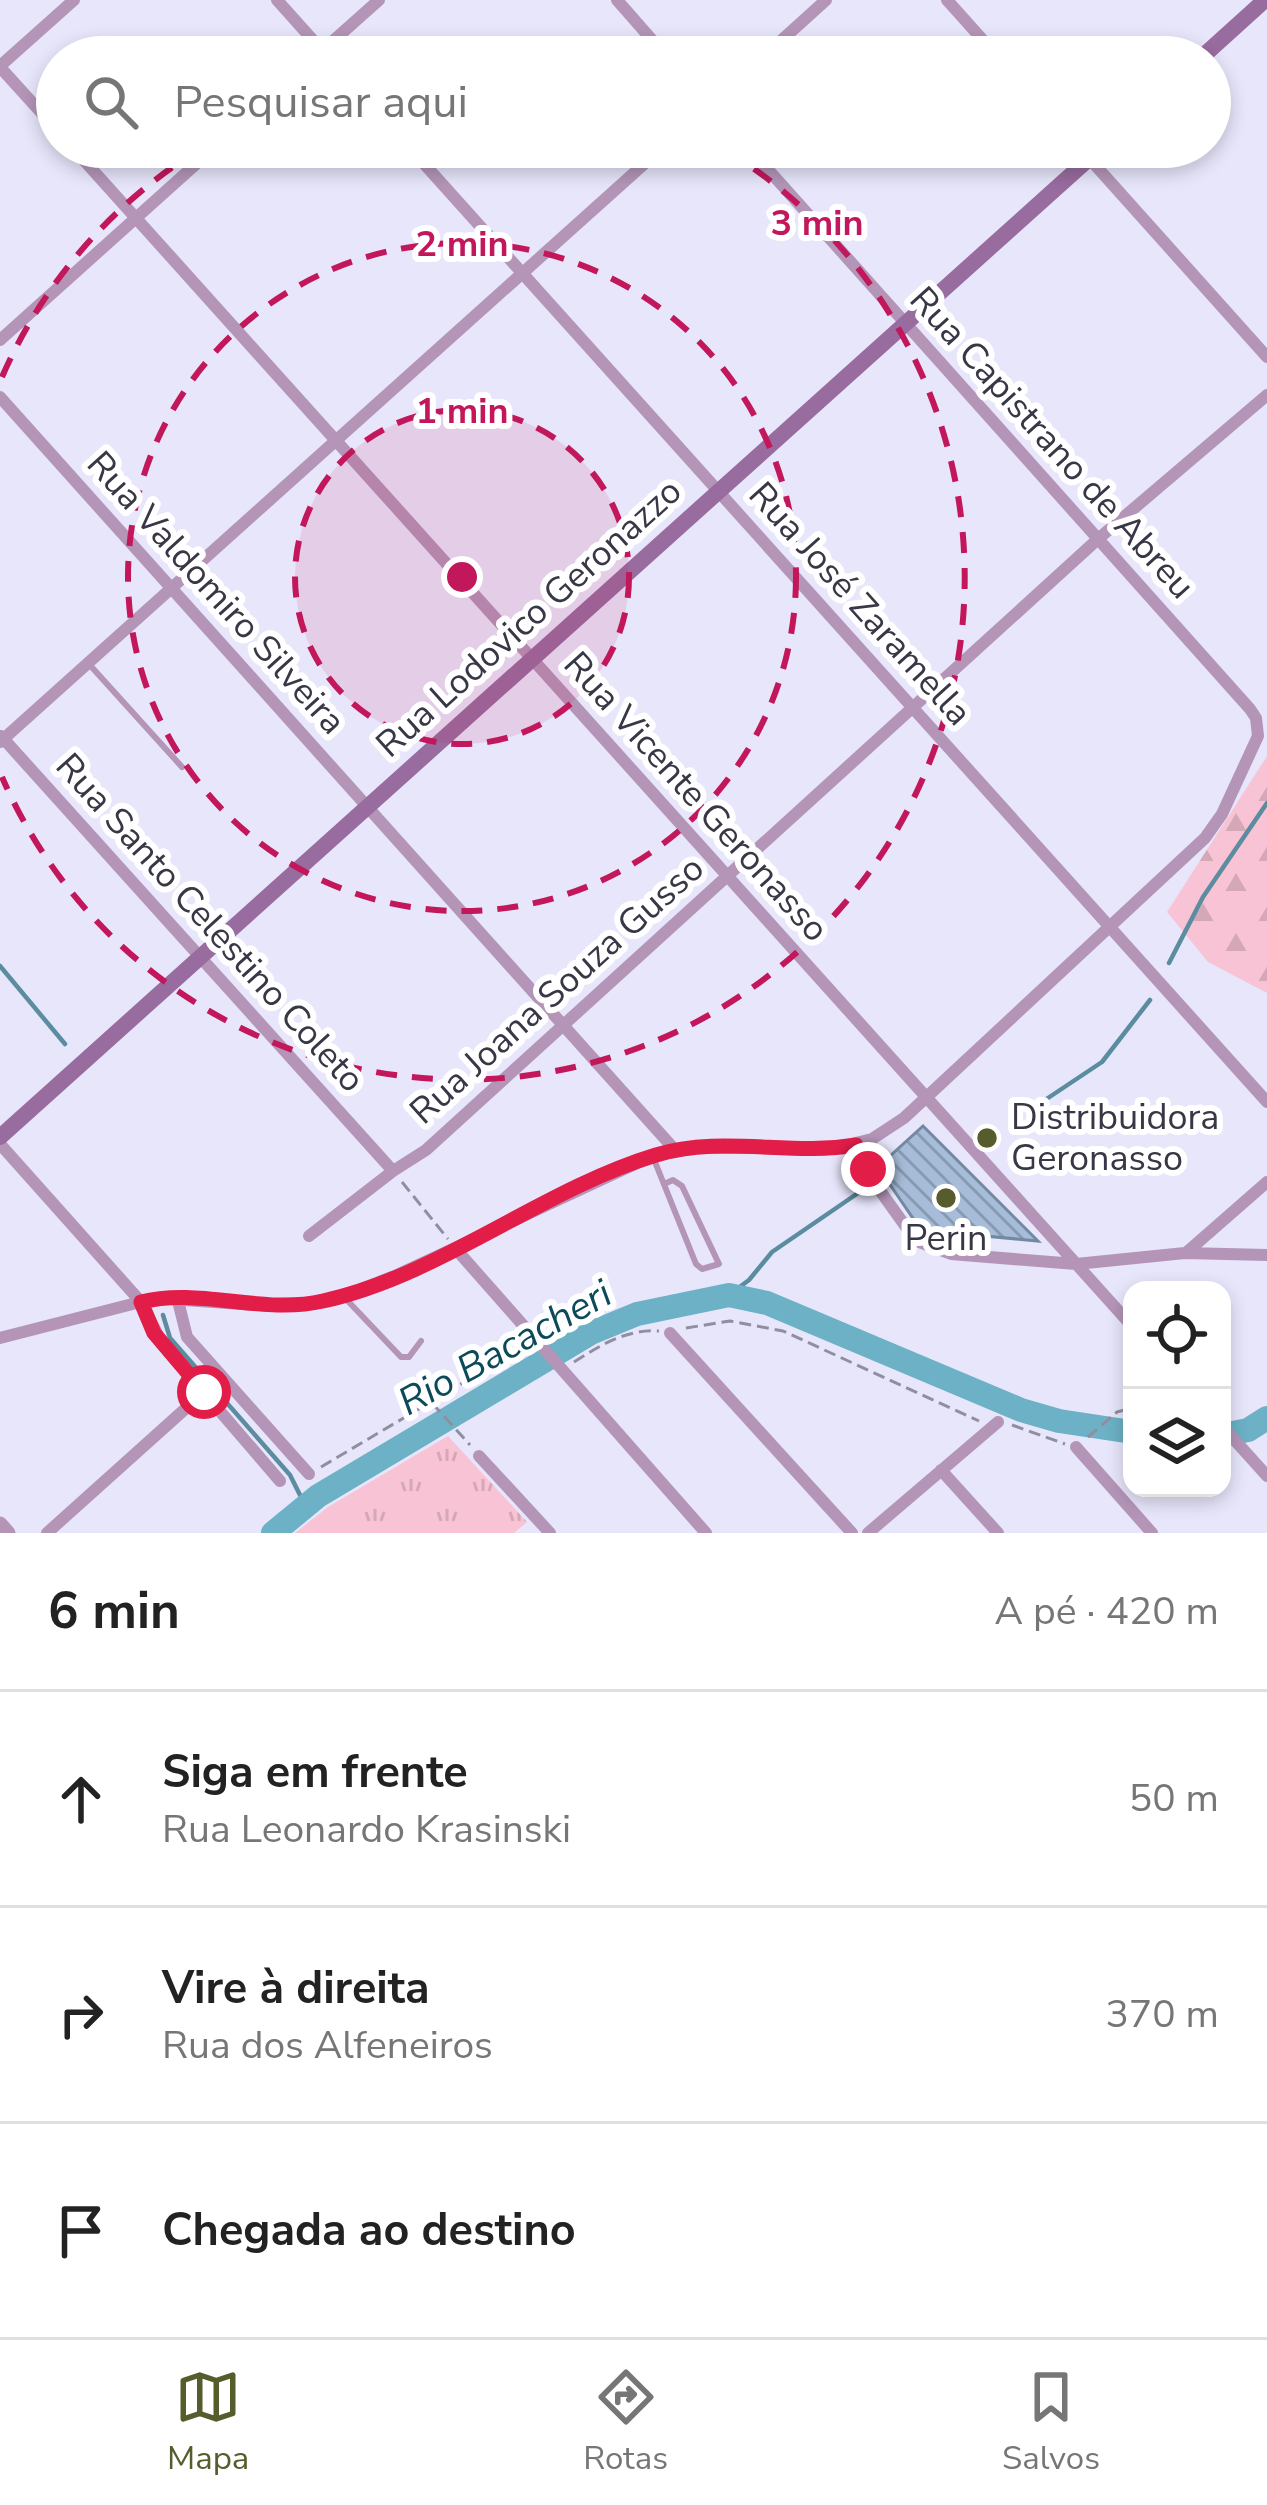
<!DOCTYPE html>
<html lang="pt">
<meta charset="utf-8">
<style>
:root{--surface:#fff;--page:#f2f2f2;--text:#222;--muted:#767676;--line:#e0e0e0;--accent:#565c2b}
body{margin:0;font-family:"Nunito Sans",sans-serif;background:var(--page);color:var(--text)}
.controls{position:absolute;right:36px;bottom:36px;display:grid;overflow:hidden;border-radius:24px;box-shadow:0 6px 18px #0003}
.controls button{width:108px;height:108px;display:grid;place-items:center;padding:0;border:0;border-bottom:3px solid var(--line);background:var(--surface);color:var(--text);font:60px sans-serif}
.stop{position:absolute;width:36px;height:36px;margin:-27px;border:9px solid #e11d48;border-radius:50%;background:#fff}
.stop.end{background:#e11d48;border-color:#fff;box-shadow:0 3px 12px #0008}
.list{margin:0;padding:0;list-style:none}
h2{display:flex;justify-content:space-between;align-items:center;height:156px;margin:0;padding:0 48px;font-size:51px}
h2 small{font-size:39px;font-weight:400;color:var(--muted)}
.list li{display:grid;grid-template-columns:78px 1fr auto;gap:36px;align-items:center;box-sizing:border-box;height:216px;padding:0 48px;border-top:3px solid var(--line)}
.list b{display:block;font-size:45px;white-space:nowrap}
.list p{margin:0;font-size:39px;white-space:nowrap;color:var(--muted)}
.list em{font-size:39px;font-style:normal;color:var(--muted)}
.icon{flex:none;width:66px;height:66px;fill:none;stroke:currentColor;stroke-width:2;stroke-linecap:round;stroke-linejoin:round}
.map{position:relative;flex:none;width:1267px;height:1533px;overflow:hidden}
.search{position:absolute;background:var(--surface);box-shadow:0 6px 18px #0003;left:36px;right:36px;top:36px;height:132px;display:flex;align-items:center;gap:30px;box-sizing:border-box;padding:0 42px;border-radius:66px;color:var(--muted);font-size:45px}
.sheet{height:804px;background:var(--surface)}
nav{display:flex;justify-content:space-around;align-items:center;box-sizing:border-box;height:168px;border-top:3px solid var(--line);background:var(--surface);font-size:33px;color:var(--muted)}
nav a{display:grid;justify-items:center;gap:6px}
nav .on{color:var(--accent)}
.map>svg:first-child{display:block}
</style>
<div class="map">
<svg width="1267" height="1533" viewBox="0 0 1267 1533">
<defs>
<pattern id="forest-firs" width="22" height="20" patternUnits="userSpaceOnUse" patternTransform="scale(3)"><rect width="22" height="20" fill="#f8c3d4"/><path d="M5 1l3.5 6h-7zM16 11l3.5 6h-7z" fill="#d5a8b7"/></pattern>
<pattern id="park-tufts" width="24" height="20" patternUnits="userSpaceOnUse" patternTransform="scale(3)"><rect width="24" height="20" fill="#f8c3d4"/><path d="M3 7l-1-3M5 7V3M7 7l1-3M15 17l-1-3M17 17v-4M19 17l1-3" fill="none" stroke="#d5a8b7"/></pattern>
<pattern id="building-back-hatch" width="6" height="6" patternUnits="userSpaceOnUse" patternTransform="scale(3)"><rect width="6" height="6" fill="#a6bcd8"/><path d="M-1 5l2 2M0 0l6 6M5-1l2 2" fill="none" stroke="#889ab1"/></pattern>
</defs>
<rect width="100%" height="100%" fill="#e7e6fb"/>
<!-- forest -->
<path fill="url(#forest-firs)" d="M1267,756V993L1208,962L1167,912Z"/>
<!-- park -->
<path fill="url(#park-tufts)" d="M448,1436L527,1522L514,1533H295L328,1507Z"/>
<g fill="none" stroke-linecap="round" stroke-linejoin="round">
<!-- stream -->
<path stroke="#5c8c9f" stroke-width="4.5" d="M1169,963L1203,897L1267,803
M0,966L65,1044
M1036,1106L1102,1062L1150,1000
M729,1295L749,1280L772,1252L880,1178
M163,1315L170,1338L290,1475L305,1505"/>
<!-- river -->
<path stroke="#6cb1c6" stroke-width="24" d="M1222,1435L1248,1430L1267,1418
M273,1533L318,1496L591,1333L637,1314L729,1295L767,1303L1021,1410L1059,1421L1132,1432"/>
</g>
<!-- building -->
<path fill="url(#building-back-hatch)" stroke="#7389a3" stroke-width="3" d="M923,1126L1038,1241L921,1230L878,1167Z"/>
<g fill="none" stroke-linecap="round" stroke-linejoin="round">
<!-- path -->
<path stroke="#908fa1" stroke-width="3" stroke-dasharray="12 6" stroke-linecap="butt" d="M862,1157L874,1180
M402,1182L448,1239
M686,1328L730,1321L783,1331L979,1421
M574,1362C601,1345 626,1329 659,1331
M432,1403L470,1445
M1012,1425L1065,1444
M1088,1437L1117,1412L1132,1408
M321,1467L525,1346"/>
<!-- service -->
<path stroke="#b495b8" stroke-width="6" d="M88,663L182,767
M653,1157L696,1264L702,1269L719,1264L682,1186L673,1180L664,1184
M345,1298L401,1357H409L421,1341"/>
<!-- minor -->
<path stroke="#b495b8" stroke-width="12" d="M277,0L328,57
M617,0L667,57
M947,0L998,57
M315,57L379,0
M763,57L826,0
M0,66L74,0
M0,67L57,130
M72,147L1132,1326
M409,147L1267,1102
M1079,147L1267,357
M0,340L215,147
M0,397L675,1150
M1,736L393,1171
M0,742L663,147
M0,1144L141,1302L163,1345L280,1481
M881,1192L916,1241L951,1254L1076,1264L1185,1253L1267,1255
M309,1236L393,1171L426,1150L1098,539L1267,395
M455,1248L706,1533
M1187,1252L1267,1182
M177,1297L187,1337L309,1474
M670,1333L852,1533
M0,1338L156,1298L272,1306H296L343,1296L397,1275L652,1156L696,1148L840,1147L872,1139L904,1118L1205,838L1222,814L1258,736L1256,718L1250,709L748,147
M1222,1426L1267,1476
M1076,1447L1152,1533
M479,1456L550,1533
M941,1470L998,1533
M47,1533L204,1392
M868,1533L998,1422"/>
<!-- tertiary -->
<path stroke="#b495b8" stroke-width="15" d="M0,1524L8,1533"/>
<!-- secondary -->
<path stroke="#996c9f" stroke-width="16" d="M1202,57L1265,0
M0,1137L1102,147"/>
</g>
<g fill="none" stroke-linecap="round" stroke-linejoin="round">
<!-- route -->
<path stroke="#e11d48" stroke-width="15" d="M204,1392L154,1333L141,1302C200,1287 262,1315 323,1301C441,1275 541,1190 656,1155C720,1135 791,1156 856,1145L868,1169"/>
</g>
<!-- distance rings -->
<circle cx="462" cy="577" r="167" fill="#c2185b" fill-opacity=".12"/>
<g fill="none" stroke="#c2185b" stroke-width="6" stroke-dasharray="21 15">
<circle cx="462" cy="577" r="167"/>
<circle cx="462" cy="577" r="334"/>
<path d="M2 377A502 502 0 0 1 200 149M724 149A502 502 0 1 1 2 777"/>
</g>
<!-- markers -->
<g fill="#565c2b" stroke="#fff" stroke-width="4.5">
<circle cx="987" cy="1138" r="12"/>
<circle cx="946" cy="1198" r="12"/>
</g>
<g text-anchor="middle" dominant-baseline="central" stroke-width="12" stroke-linejoin="round" paint-order="stroke">
<!-- street labels -->
<g font-size="36" fill="#383745" stroke="#fff">
<text transform="translate(1052 443) rotate(48)">Rua Capistrano de Abreu</text>
<text transform="translate(216 593) rotate(48)">Rua Valdomiro Silveira</text>
<text transform="translate(860 604) rotate(48)">Rua José Zaramella</text>
<text transform="translate(529 618) rotate(-42)">Rua Lodovico Geronazzo</text>
<text transform="translate(696 797) rotate(48)">Rua Vicente Geronasso</text>
<text transform="translate(210 923) rotate(48)">Rua Santo Celestino Coleto</text>
<text transform="translate(557 990) rotate(-42)">Rua Joana Souza Gusso</text>
</g>
<!-- poi labels -->
<g font-size="36" fill="#383745" stroke="#fff" text-anchor="start">
<text x="1011" y="1117">Distribuidora<tspan x="1011" dy="41">Geronasso</tspan></text>
<text x="946" y="1238" text-anchor="middle">Perin</text>
</g>
<!-- water labels -->
<g font-size="39" font-style="italic" fill="#0b4a59" stroke="#fff">
<text transform="translate(505 1348) rotate(-29)">Rio Bacacheri</text>
</g>
</g>
<circle cx="462" cy="577" r="18" fill="#c2185b" stroke="#fff" stroke-width="6"/>
<g font-size="36" text-anchor="middle" font-weight="bold" fill="#c2185b" stroke="#fff" stroke-width="12" stroke-linejoin="round" paint-order="stroke">
<text x="817" y="235">3 min</text>
<text x="462" y="256">2 min</text>
<text x="462" y="423">1 min</text>
</g>
</svg>
<div class="controls">
<button><svg class="icon" aria-label="locate" viewBox="0 0 24 24"><circle cx="12" cy="12" r="6"/><path d="M12 2v4M12 18v4M2 12h4M18 12h4"/></svg></button>
<button><svg class="icon" aria-label="layers" viewBox="0 0 24 24"><path d="M12 4l9 5-9 5-9-5zM3 14l9 5 9-5"/></svg></button>
</div>
<div class="stop" style="left:204px;top:1392px"></div>
<div class="stop end" style="left:868px;top:1169px"></div>
<div class="search"><svg class="icon" aria-label="search" viewBox="0 0 24 24"><circle cx="10" cy="10" r="6"/><path d="M15 15l6 6"/></svg>Pesquisar aqui</div>
</div>
<section class="sheet">
<h2>6 min<small>A pé · 420 m</small></h2>
<ul class="list">
<li><svg class="icon" aria-label="ahead" viewBox="0 0 24 24"><path d="M12 20V5M6 11l6-6 6 6"/></svg><div><b>Siga em frente</b><p>Rua Leonardo Krasinski</p></div><em>50 m</em></li>
<li><svg class="icon" aria-label="right" viewBox="0 0 24 24"><path d="M7 20v-9h11M14 6l5 5-5 5"/></svg><div><b>Vire à direita</b><p>Rua dos Alfeneiros</p></div><em>370 m</em></li>
<li><svg class="icon" aria-label="arrive" viewBox="0 0 24 24"><path d="M6 21V4h12l-3 4 3 4H6"/></svg><div><b>Chegada ao destino</b></div></li>
</ul>
</section>
<nav>
<a class="on"><svg class="icon" aria-label="map" viewBox="0 0 24 24"><path d="M3 6l6-2 6 2 6-2v14l-6 2-6-2-6 2zM9 4v14M15 6v14"/></svg>Mapa</a>
<a><svg class="icon" aria-label="directions" viewBox="0 0 24 24"><path d="M12 3l9 9-9 9-9-9zM9 14v-3h6M13 9l2 2-2 2"/></svg>Rotas</a>
<a><svg class="icon" aria-label="saved" viewBox="0 0 24 24"><path d="M7 4h10v16l-5-4-5 4z"/></svg>Salvos</a>
</nav>
